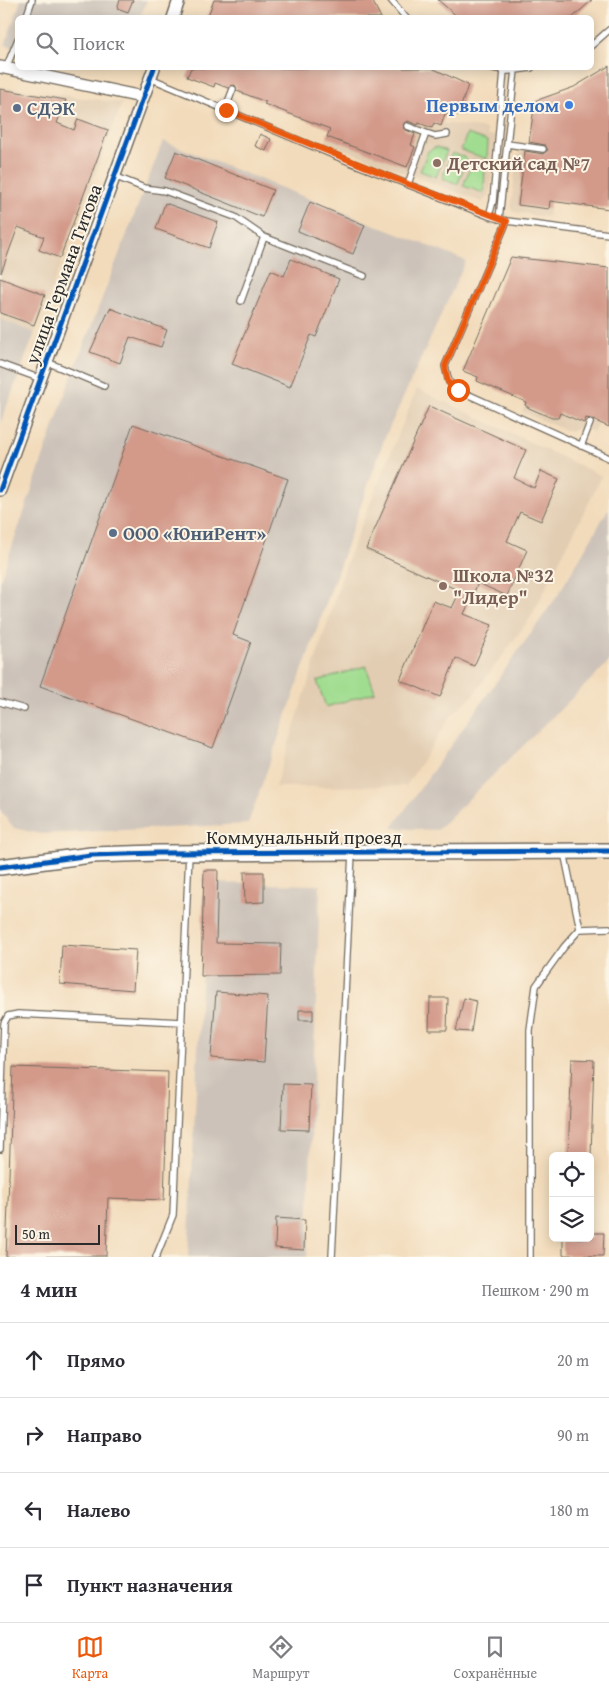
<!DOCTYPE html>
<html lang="ru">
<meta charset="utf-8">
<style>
:root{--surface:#fff;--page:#f2f2f3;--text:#2b2b33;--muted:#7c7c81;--line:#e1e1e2;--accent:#ea580c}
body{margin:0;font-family:"Gentium Book Plus",serif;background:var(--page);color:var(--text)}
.controls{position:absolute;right:15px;bottom:15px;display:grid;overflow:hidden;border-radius:8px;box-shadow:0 2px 12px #0003}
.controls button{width:45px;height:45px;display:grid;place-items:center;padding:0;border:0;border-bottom:1px solid var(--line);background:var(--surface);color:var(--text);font:25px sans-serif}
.scale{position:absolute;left:15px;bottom:12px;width:85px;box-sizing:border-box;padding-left:5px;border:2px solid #2b2b2b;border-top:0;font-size:14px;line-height:18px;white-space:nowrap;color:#2b2b2b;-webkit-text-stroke:4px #fcf5e5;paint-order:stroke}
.stop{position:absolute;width:15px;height:15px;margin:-11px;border:4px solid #ea580c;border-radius:50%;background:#fff}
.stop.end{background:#ea580c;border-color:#fff;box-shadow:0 1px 5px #0008}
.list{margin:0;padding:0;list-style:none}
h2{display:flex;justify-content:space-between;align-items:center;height:65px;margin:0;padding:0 20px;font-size:21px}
h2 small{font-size:16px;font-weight:400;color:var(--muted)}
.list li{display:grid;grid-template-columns:32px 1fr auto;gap:15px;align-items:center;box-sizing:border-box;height:75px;padding:0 20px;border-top:1px solid var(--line)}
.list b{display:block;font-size:19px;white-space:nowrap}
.list em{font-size:16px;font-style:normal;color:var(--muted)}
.icon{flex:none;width:28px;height:28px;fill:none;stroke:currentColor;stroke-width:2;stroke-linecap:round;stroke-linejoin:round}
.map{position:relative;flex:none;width:609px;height:1257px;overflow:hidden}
.search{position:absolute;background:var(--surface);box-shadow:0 2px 12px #0003;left:15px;right:15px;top:15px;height:55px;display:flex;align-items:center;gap:12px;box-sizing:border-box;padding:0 18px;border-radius:8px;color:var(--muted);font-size:19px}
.sheet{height:365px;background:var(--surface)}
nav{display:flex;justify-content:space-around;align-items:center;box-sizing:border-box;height:70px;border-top:1px solid var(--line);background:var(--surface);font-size:14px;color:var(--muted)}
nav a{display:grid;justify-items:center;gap:2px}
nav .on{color:var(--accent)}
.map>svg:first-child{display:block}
</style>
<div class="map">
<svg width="609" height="1257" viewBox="0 0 609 1257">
<rect width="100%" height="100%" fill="#fcf5e5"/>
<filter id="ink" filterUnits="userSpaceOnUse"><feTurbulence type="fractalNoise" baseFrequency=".02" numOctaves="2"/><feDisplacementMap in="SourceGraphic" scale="10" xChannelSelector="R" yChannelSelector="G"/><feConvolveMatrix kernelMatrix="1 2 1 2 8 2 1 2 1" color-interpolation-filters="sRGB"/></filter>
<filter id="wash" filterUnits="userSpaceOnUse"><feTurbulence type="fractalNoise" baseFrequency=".0096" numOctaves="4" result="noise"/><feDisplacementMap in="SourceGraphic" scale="20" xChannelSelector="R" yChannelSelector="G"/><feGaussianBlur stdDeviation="1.12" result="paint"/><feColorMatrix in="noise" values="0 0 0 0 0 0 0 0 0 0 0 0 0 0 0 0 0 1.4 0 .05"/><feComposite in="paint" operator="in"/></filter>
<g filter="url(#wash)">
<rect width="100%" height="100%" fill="#f2dbbb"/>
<!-- built -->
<path fill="#e2cdb2" d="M0,87L122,103L35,333L0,319Z
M404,118L432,128L434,123L441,126L442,123L487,129V135L496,136L490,194L482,202L326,142L330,129Z
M521,143L552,147L523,198L550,201L548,217L514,212L511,209L517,156L520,154Z
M417,389L602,476L531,617L474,694L452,715L406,786L275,787L349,555Z
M527,400L584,423L592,404L600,408L594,421L598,423L593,432L581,427L570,432L522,412Z"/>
<!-- industrial -->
<path fill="#ccc2b9" d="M21,0H147L140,17L18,18L17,48L5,45Z
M163,141L466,261L385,437L248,824L41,834L14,828L0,810V581L68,386Z
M0,319L35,333L0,424Z
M609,508V662L437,830L392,828L558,595Z
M206,883L320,885L307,1257H188Z"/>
<!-- green -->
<path fill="#a1dd91" stroke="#66845e" d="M467,134L488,141L487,159L461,150Z
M436,147L447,151L436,177L420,171L428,151Z
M452,153L467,158L458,184L442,178Z
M473,160L485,165L484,193L463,186Z
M366,666L375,692L326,707L317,681Z"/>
<g id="blocks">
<!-- building -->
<path fill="#d39a8a" d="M120,0H133L128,12L117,8Z
M214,0H372L381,18H207Z
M438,0H592L572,18H459Z
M609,66V209L550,201L549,209L518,205L525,151L543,154L548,150L545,145L529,142L535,101L574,87Z
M191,68H432L468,85L461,106L466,107L464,115L445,114L441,126L434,123L432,128L419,123L418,125L408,121L404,123V129L415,134L411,145L415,147L407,167L327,137L330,129L264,104L266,102L237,91L235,85L228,88L215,83L214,87L187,77Z
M0,89L66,100L57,123L74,130L78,119L108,130L60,258L39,250L44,237L18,227L1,273Z
M260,134L271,139L266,151L255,146Z
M176,151L273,190L262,217L165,178Z
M310,202L365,225L353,254L298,231Z
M165,203L218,222L209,248L156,229Z
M511,257L609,268V427L591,419L586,418L584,423L560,413L558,418H552L529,408L525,405L526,402L477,381L478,377L463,371Z
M291,259L339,279L316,337L311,335L290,387L232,364L271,270L284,276Z
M0,278L45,295L34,325L0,313Z
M110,308L167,330L161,347L130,337L120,363L90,352Z
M429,406L526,450L514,478L534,488L541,471L559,479L541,521L520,512L507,541L527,550L507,596L478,583L464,614L492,625L474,666L456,658L440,697L400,680L433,601L452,608L460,591L366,549Z
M133,424L288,479L233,635L251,642L213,748L40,686Z
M204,870H218L216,943L281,944L280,975L201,976Z
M244,872H264V902L245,903Z
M62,945L136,950L133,990L60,984Z
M216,992L268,996L264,1062L211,1058Z
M430,998H448L447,1030H429Z
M464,998L476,1001L471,1032L456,1031Z
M299,1010H313V1020H299Z
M572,1059L594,1060L591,1155L568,1154Z
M13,1067L168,1072L164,1200L108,1198L106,1256L6,1257Z
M283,1084L311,1085L309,1130L281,1129Z
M276,1218L305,1220L304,1250L275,1248Z
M590,1233H604L603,1256L563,1255V1238H590Z"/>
</g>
</g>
<g filter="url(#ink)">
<use href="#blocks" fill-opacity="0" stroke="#71695d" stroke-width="1"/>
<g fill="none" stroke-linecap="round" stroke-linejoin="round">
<defs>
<path id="service" d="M391,0L406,18
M26,18L32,0
M592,45L609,30
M6,68L18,39
M493,68L508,71L531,68
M150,78L350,162L489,216L507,221L609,234
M225,110L233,89
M407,126L426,133
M507,144L543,149
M114,176L144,188L165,191L235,217L264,237L364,276
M408,184L426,133L435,136L447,134
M489,216L493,201L504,70
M499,219L515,70
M507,221L445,366L449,382L458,390L609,458
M241,301L264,237
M47,362L104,386
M0,364L41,379
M581,446L590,423
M0,702L24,709
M564,852L580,929L609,928
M0,1149L4,1023L8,1016L18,1014L182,1022
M156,1257L173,1215L189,853
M332,1257L352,853
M530,1257V1030L536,986L564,947L580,929"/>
<path id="minor" d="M173,18L179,0
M0,67L142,97
M0,490L154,68"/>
<path id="tertiary" d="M0,867L91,855L158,853L609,851"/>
</defs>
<!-- service casing -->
<use href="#service" stroke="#71695d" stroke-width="8"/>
<!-- minor casing -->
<use href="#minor" stroke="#71695d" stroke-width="14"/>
<!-- tertiary casing -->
<use href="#tertiary" stroke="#71695d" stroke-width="18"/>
<!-- service -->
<use href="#service" stroke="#fff" stroke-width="5.5"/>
<!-- minor -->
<use href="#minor" stroke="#fff" stroke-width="11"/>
<!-- tertiary -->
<use href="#tertiary" stroke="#fff" stroke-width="15"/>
<defs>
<path id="cycleway" d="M0,490L154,68
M0,867L91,855L158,853L609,851"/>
</defs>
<!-- cycleway casing -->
<use href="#cycleway" stroke="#fcf5e5" stroke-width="8"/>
<!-- cycleway -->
<use href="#cycleway" stroke="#0057b8" stroke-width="5"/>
</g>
</g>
<g fill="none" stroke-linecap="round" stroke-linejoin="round" filter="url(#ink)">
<!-- route -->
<path stroke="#ea580c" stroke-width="6" d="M226,110L408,184L507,221L445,366L448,382L458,390"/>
</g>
<!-- markers -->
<circle fill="#3f7fe0" stroke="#fcf5e5" stroke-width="2" cx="569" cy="105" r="5"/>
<g fill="#5c6f8a" stroke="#fcf5e5" stroke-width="2">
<circle cx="17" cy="108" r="5"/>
<circle cx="113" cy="533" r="5"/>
</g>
<g fill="#8d6e63" stroke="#fcf5e5" stroke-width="2">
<circle cx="437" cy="163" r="5"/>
<circle cx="443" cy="586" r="5"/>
</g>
<g text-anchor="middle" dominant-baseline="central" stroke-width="4" stroke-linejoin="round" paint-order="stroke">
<!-- shop labels -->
<g font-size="19" font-weight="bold" fill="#366cbe" stroke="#fcf5e5" text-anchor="end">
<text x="559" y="105">Первым делом</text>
</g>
<!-- service labels -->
<g font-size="19" font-weight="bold" fill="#4e5e75" stroke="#fcf5e5" text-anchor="start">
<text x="27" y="108">СДЭК</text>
<text x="123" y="533">ООО «ЮниРент»</text>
</g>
<!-- education labels -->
<g font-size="19" font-weight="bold" fill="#785e54" stroke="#fcf5e5" text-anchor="start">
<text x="447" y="163">Детский сад №7</text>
<text x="453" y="575">Школа №32<tspan x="453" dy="22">"Лидер"</tspan></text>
</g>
<!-- street labels -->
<g font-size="19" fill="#2b2b2b" stroke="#fcf5e5">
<text transform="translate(63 274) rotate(-70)">улица Германа Титова</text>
<text x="304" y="837">Коммунальный проезд</text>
</g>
</g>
</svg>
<div class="controls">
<button><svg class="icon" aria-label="locate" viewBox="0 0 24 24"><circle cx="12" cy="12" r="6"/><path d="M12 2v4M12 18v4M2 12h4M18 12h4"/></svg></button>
<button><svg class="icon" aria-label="layers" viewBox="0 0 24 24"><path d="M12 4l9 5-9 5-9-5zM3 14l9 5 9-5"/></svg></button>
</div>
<div class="scale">50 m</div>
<div class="stop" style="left:458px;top:390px"></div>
<div class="stop end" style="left:226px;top:110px"></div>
<div class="search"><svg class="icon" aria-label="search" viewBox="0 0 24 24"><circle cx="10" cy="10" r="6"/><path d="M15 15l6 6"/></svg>Поиск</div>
</div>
<section class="sheet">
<h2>4 мин<small>Пешком · 290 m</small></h2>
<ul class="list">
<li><svg class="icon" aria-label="ahead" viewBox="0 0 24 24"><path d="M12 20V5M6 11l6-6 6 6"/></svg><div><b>Прямо</b></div><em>20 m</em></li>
<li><svg class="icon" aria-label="right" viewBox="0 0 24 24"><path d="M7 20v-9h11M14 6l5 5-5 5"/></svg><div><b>Направо</b></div><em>90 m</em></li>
<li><svg class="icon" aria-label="left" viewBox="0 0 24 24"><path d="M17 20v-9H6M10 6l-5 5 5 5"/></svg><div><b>Налево</b></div><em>180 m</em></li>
<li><svg class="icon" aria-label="arrive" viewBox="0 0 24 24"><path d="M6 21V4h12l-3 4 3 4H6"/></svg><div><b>Пункт назначения</b></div></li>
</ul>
</section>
<nav>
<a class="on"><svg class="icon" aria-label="map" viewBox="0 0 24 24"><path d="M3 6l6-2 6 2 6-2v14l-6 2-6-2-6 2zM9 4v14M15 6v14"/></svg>Карта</a>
<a><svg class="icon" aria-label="directions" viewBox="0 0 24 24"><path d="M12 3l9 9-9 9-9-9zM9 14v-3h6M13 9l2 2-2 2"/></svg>Маршрут</a>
<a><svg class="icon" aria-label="saved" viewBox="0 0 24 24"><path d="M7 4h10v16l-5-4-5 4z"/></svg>Сохранённые</a>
</nav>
